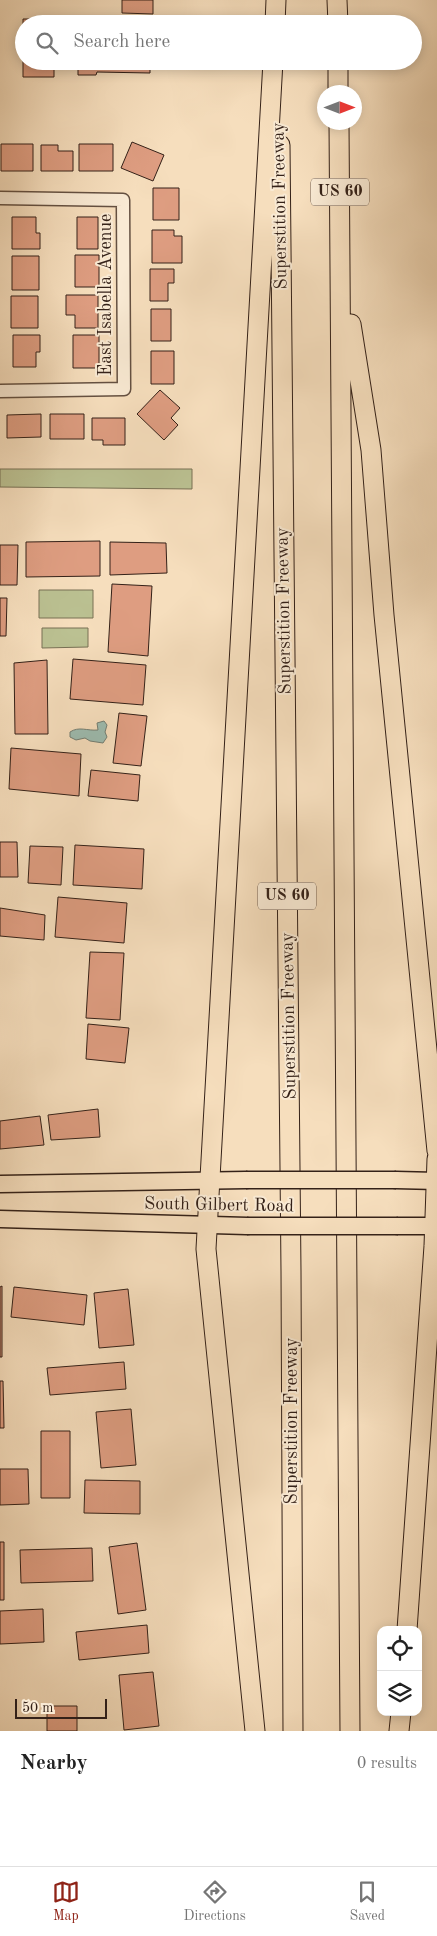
<!DOCTYPE html>
<style>
:root{--surface:#fff;--page:#f6f6f6;--text:#222;--muted:#767676;--line:#e0e0e0;--accent:#8f2418}
body{margin:0;font-family:"Old Standard TT",serif;background:var(--page);color:var(--text)}
.controls{position:absolute;right:15px;bottom:15px;display:grid;overflow:hidden;border-radius:10px;box-shadow:0 2px 12px #0003}
.controls button{width:45px;height:45px;display:grid;place-items:center;padding:0;border:0;border-bottom:1px solid var(--line);background:var(--surface);color:var(--text);font:25px sans-serif}
.compass{position:absolute;left:317px;top:85px;width:45px;height:45px;border-radius:50%;background:var(--surface);box-shadow:0 2px 12px #0003;rotate:90deg}
.scale{position:absolute;left:15px;bottom:12px;width:92px;box-sizing:border-box;padding-left:5px;border:2px solid #342118;border-top:0;font-size:14px;line-height:18px;white-space:nowrap;color:#342118;-webkit-text-stroke:4px #f9ead4;paint-order:stroke}
.list{margin:0;padding:0;list-style:none}
h2{display:flex;justify-content:space-between;align-items:center;height:65px;margin:0;padding:0 20px;font-size:21px}
h2 small{font-size:16px;font-weight:400;color:var(--muted)}
.icon{flex:none;width:28px;height:28px;fill:none;stroke:currentColor;stroke-width:2;stroke-linecap:round;stroke-linejoin:round}
.map{position:relative;flex:none;width:437px;height:1731px;overflow:hidden}
.search{position:absolute;background:var(--surface);box-shadow:0 2px 12px #0003;left:15px;right:15px;top:15px;height:55px;display:flex;align-items:center;gap:12px;box-sizing:border-box;padding:0 18px;border-radius:28px;color:var(--muted);font-size:19px}
.sheet{height:135px;background:var(--surface)}
nav{display:flex;justify-content:space-around;align-items:center;box-sizing:border-box;height:70px;border-top:1px solid var(--line);background:var(--surface);font-size:14px;color:var(--muted)}
nav a{display:grid;justify-items:center;gap:2px}
nav .on{color:var(--accent)}
.map>svg:first-child{display:block}
</style>
<div class="map">
<svg width="437" height="1731" viewBox="0 0 437 1731">
<rect width="100%" height="100%" fill="#f6debd"/>
<filter id="stains"><feTurbulence type="fractalNoise" baseFrequency=".004" numOctaves="4"/><feColorMatrix values="0 0 0 0 .2 0 0 0 0 .09 0 0 0 0 .02 0 0 0 .5 -.17"/></filter>
<radialGradient id="worn" r=".72"><stop offset=".6" stop-color="#630" stop-opacity="0"/><stop offset="1" stop-color="#630" stop-opacity=".3"/></radialGradient>
<!-- green -->
<path fill="#bbc192" stroke="#787155" d="M0,469H192V489L0,487Z
M39,590H93V618H39Z
M42,628H88V647L42,648Z"/>
<!-- water -->
<path fill="#9dbcb0" stroke="#737e73" d="M104,721L107,725L105,732L107,737L103,743L90,741L85,738L76,740L70,737V732C79,726 87,731 98,730L97,723Z"/>
<!-- building -->
<path fill="#de9d81" stroke="#342118" d="M122,0H153V14L122,13Z
M23,19H54V24H24V61H54V77H23Z
M78,61H150V73L97,72L96,75H78Z
M132,142L164,155L153,181L121,168Z
M1,144H33V171H1Z
M79,144H113V171H79Z
M41,145H58V151H73V171H41Z
M153,188H179V220H153Z
M12,217H36V233H40V249H12Z
M77,217H98V249H77Z
M152,230H174V236H182V263H152Z
M75,255H99V287H75Z
M12,256H39V290H12Z
M150,269H174V283H168V301H150Z
M66,295H98V328H75V315H66Z
M11,296H38V328H11Z
M151,309H171V341H151Z
M13,335H40V352H36V367H13Z
M73,335H99V368H73Z
M151,351H174V384H151Z
M160,390L180,408L171,418L178,425L164,440L137,414Z
M41,414V437L7,438V415Z
M50,414H84V439H50Z
M92,418H125V445H103V440H92Z
M100,541V576L26,577V542Z
M110,542L166,543L167,573L110,575Z
M0,545H18L17,585H0Z
M112,584L152,586L148,656L108,652Z
M0,598H7L6,636H0Z
M73,659L146,665L143,705L70,699Z
M47,660L48,734H15L14,663Z
M119,713L147,716L141,766L113,763Z
M11,748L81,754L79,796L9,789Z
M91,770L140,775L138,801L88,796Z
M0,842H17L18,877H0Z
M75,845L144,849L142,889L73,885Z
M30,846L63,847L61,885L28,883Z
M58,897L127,903L124,943L55,937Z
M0,908L45,915L44,940L0,936Z
M90,952L124,953L120,1020L86,1018Z
M88,1024L129,1028L125,1063L86,1059Z
M98,1109L100,1137L51,1140L48,1115Z
M40,1116L44,1145L0,1149V1121Z
M2,1286V1357H0V1287Z
M14,1287L87,1295L84,1325L11,1317Z
M128,1289L134,1345L99,1348L94,1293Z
M124,1362L126,1389L50,1395L47,1368Z
M0,1381H3L4,1428H0Z
M131,1409L136,1465L101,1468L96,1412Z
M41,1431H70V1498H41Z
M0,1469H28L29,1504L0,1505Z
M85,1480L140,1481V1514L84,1513Z
M0,1542H4V1600H0Z
M137,1543L146,1610L118,1614L109,1547Z
M92,1548L93,1581L21,1583L20,1550Z
M43,1609L44,1642L0,1644V1611Z
M147,1625L149,1653L79,1660L76,1632Z
M153,1672L159,1726L124,1730L119,1675Z
M47,1706H77V1731H47Z"/>
<g fill="none" stroke-linecap="round" stroke-linejoin="round">
<defs>
<path id="minor" d="M0,198L123,200L124,389L0,391"/>
<path id="major" d="M396,1180L437,1181
M0,1184L246,1180
M0,1219L247,1226
M398,1226H437"/>
<path id="highway" d="M337,0L338,24
M275,24L276,0
M338,61V92
M339,122L350,1731
M280,145L291,1271L293,1731
M351,324L371,450L384,615L437,1151
M407,1630L434,1246L437,1159
M255,1731L206,1249L273,61
M399,1731L401,1712"/>
</defs>
<!-- minor casing -->
<use href="#minor" stroke="#645041" stroke-width="15"/>
<!-- major casing -->
<use href="#major" stroke="#342118" stroke-width="19"/>
<!-- highway casing -->
<use href="#highway" stroke="#342118" stroke-width="21"/>
<!-- minor -->
<use href="#minor" stroke="#f9ead4" stroke-width="12"/>
<!-- major -->
<use href="#major" stroke="#f6debd" stroke-width="16"/>
<!-- highway -->
<use href="#highway" stroke="#f6debd" stroke-width="19"/>
<defs>
<path id="major-bridge" d="M246,1180H396
M247,1226H398"/>
</defs>
<!-- major-bridge casing -->
<use href="#major-bridge" stroke="#342118" stroke-width="19" stroke-linecap="butt"/>
<!-- major-bridge -->
<use href="#major-bridge" stroke="#f6debd" stroke-width="16"/>
</g>
<g text-anchor="middle" dominant-baseline="central" stroke-width="4" stroke-linejoin="round" paint-order="stroke">
<!-- shield labels -->
<g fill="#f9ead4" stroke="#6f5d50" stroke-width="1">
<rect x="311" y="178.5" width="58" height="27" rx="4"/>
<rect x="258" y="882.5" width="58" height="27" rx="4"/>
</g>
<g font-size="16" font-weight="bold" fill="#342118">
<text x="340" y="192">US 60</text>
<text x="287" y="896">US 60</text>
</g>
<!-- street labels -->
<g font-size="18" fill="#342118" stroke="#f9ead4">
<text transform="translate(280 206) rotate(-91)">Superstition Freeway</text>
<text transform="translate(106 295) rotate(-90)">East Isabella Avenue</text>
<text transform="translate(284 611) rotate(-91)">Superstition Freeway</text>
<text transform="translate(289 1016) rotate(-91)">Superstition Freeway</text>
<text transform="translate(219 1205) rotate(1)">South Gilbert Road</text>
<text transform="translate(292 1421) rotate(-90)">Superstition Freeway</text>
</g>
</g>
<rect width="100%" height="100%" filter="url(#stains)"/>
<rect width="100%" height="100%" fill="url(#worn)"/>
</svg>
<div class="controls">
<button><svg class="icon" aria-label="locate" viewBox="0 0 24 24"><circle cx="12" cy="12" r="6"/><path d="M12 2v4M12 18v4M2 12h4M18 12h4"/></svg></button>
<button><svg class="icon" aria-label="layers" viewBox="0 0 24 24"><path d="M12 4l9 5-9 5-9-5zM3 14l9 5 9-5"/></svg></button>
</div>
<svg class="compass" viewBox="-18 -18 36 36"><path d="M0-13l5 13h-10z" fill="#e53935"/><path d="M0 13l5-13h-10z" fill="#767676"/></svg>
<div class="scale">50 m</div>
<div class="search"><svg class="icon" aria-label="search" viewBox="0 0 24 24"><circle cx="10" cy="10" r="6"/><path d="M15 15l6 6"/></svg>Search here</div>
</div>
<section class="sheet">
<h2>Nearby<small>0 results</small></h2>
<ul class="list">
</ul>
</section>
<nav>
<a class="on"><svg class="icon" aria-label="map" viewBox="0 0 24 24"><path d="M3 6l6-2 6 2 6-2v14l-6 2-6-2-6 2zM9 4v14M15 6v14"/></svg>Map</a>
<a><svg class="icon" aria-label="directions" viewBox="0 0 24 24"><path d="M12 3l9 9-9 9-9-9zM9 14v-3h6M13 9l2 2-2 2"/></svg>Directions</a>
<a><svg class="icon" aria-label="saved" viewBox="0 0 24 24"><path d="M7 4h10v16l-5-4-5 4z"/></svg>Saved</a>
</nav>
